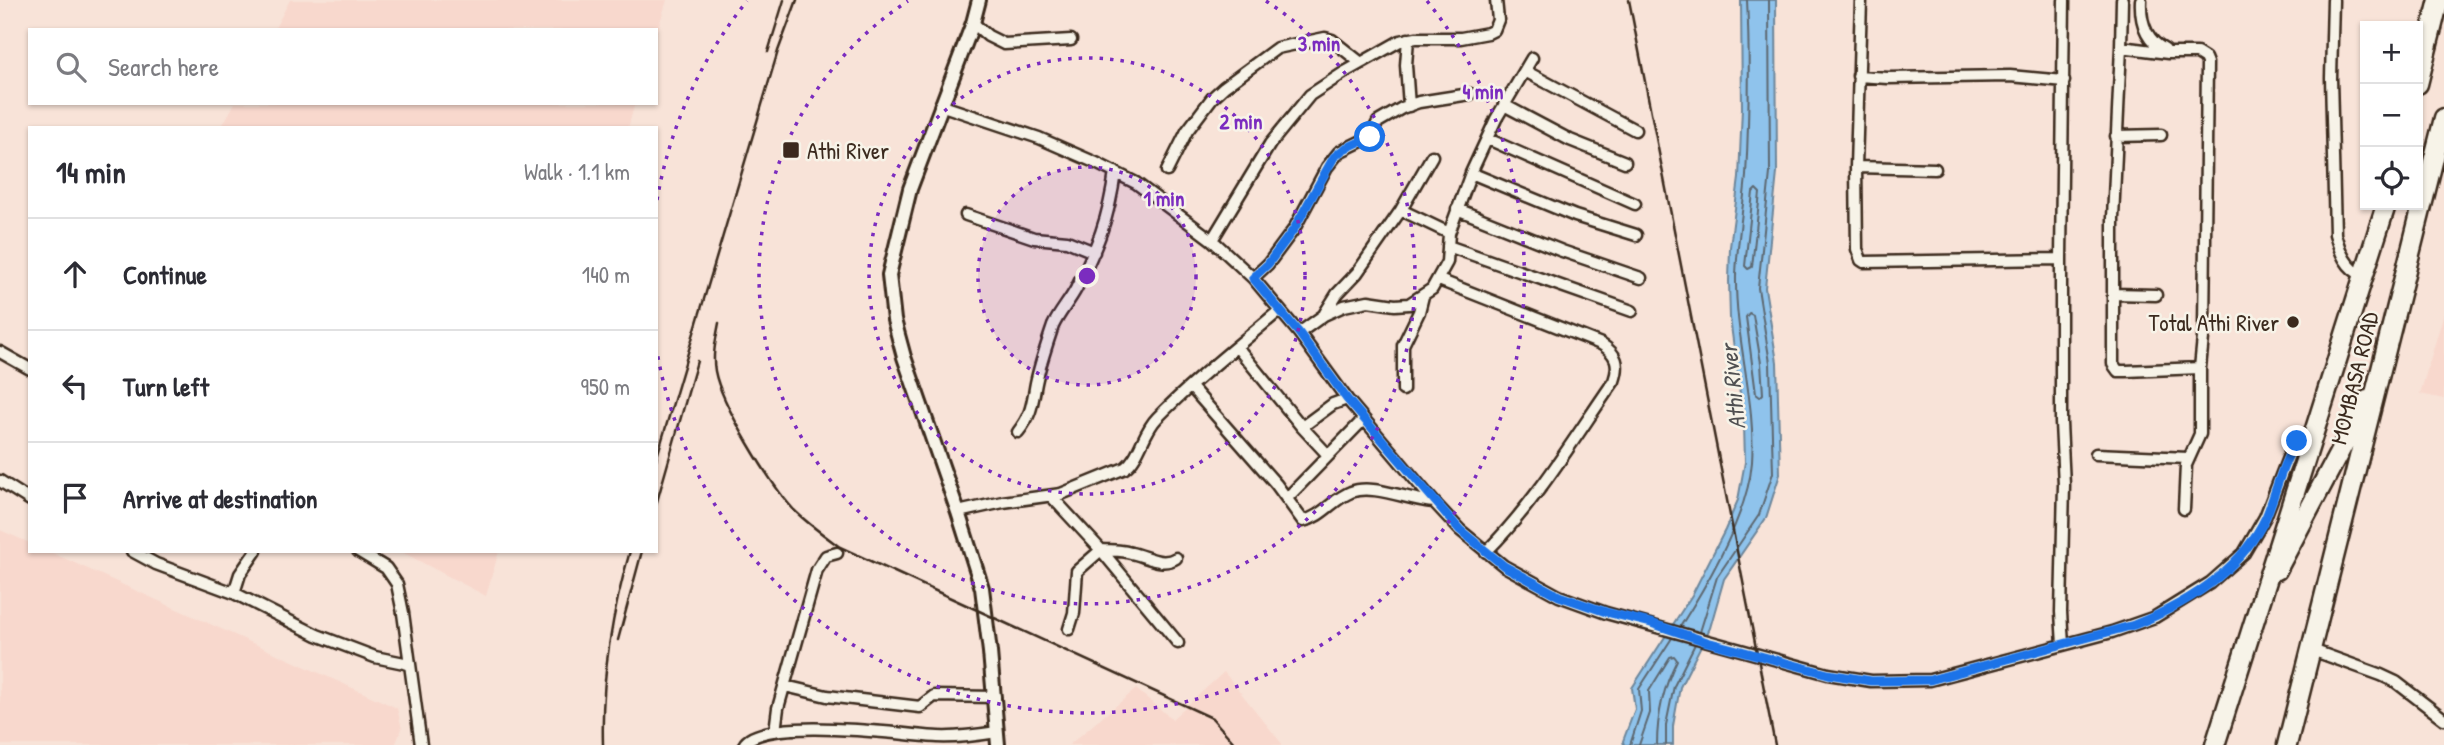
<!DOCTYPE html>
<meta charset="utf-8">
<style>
:root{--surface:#fff;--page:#f2f2f3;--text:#2b2b33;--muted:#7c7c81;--line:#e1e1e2}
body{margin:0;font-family:"Patrick Hand",sans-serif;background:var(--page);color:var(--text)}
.controls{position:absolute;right:21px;top:21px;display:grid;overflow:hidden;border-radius:0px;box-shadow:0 2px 5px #0004}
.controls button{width:63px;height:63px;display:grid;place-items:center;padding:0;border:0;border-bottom:2px solid var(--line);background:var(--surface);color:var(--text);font:35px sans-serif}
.stop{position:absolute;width:21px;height:21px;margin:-16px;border:5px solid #1a73e8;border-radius:50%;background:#fff}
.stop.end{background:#1a73e8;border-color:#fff;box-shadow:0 2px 7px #0008}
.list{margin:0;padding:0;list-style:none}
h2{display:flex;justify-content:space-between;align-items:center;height:91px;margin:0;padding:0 28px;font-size:30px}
h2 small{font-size:23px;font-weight:400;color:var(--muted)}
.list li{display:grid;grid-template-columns:46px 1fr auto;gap:21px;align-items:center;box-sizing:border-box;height:112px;padding:0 28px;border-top:2px solid var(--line)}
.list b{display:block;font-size:26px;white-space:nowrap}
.list em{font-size:23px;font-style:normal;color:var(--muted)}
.icon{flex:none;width:38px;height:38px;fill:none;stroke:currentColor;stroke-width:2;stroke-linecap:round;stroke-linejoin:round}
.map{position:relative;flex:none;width:2444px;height:745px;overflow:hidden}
.search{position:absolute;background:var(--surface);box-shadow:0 2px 5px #0004;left:28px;top:28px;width:630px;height:77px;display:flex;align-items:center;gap:18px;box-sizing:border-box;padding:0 24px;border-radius:0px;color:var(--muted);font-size:26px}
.panel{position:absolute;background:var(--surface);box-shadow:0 2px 5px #0004;left:28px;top:126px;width:630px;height:427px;border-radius:0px}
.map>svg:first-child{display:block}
</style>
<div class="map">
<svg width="2444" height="745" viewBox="0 0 2444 745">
<rect width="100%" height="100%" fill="#f8e3d8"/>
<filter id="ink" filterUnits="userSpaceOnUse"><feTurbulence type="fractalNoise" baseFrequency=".0143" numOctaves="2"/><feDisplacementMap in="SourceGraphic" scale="14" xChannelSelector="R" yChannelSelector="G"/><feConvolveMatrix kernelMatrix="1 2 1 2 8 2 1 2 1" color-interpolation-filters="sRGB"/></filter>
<g filter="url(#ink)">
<!-- built -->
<path fill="#f8d8cd" d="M290,0H667L656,35V30H274Z
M235,103H635L628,128H221Z
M2444,313V399L2420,394Z
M0,530L30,543V551H48L397,708L402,729L395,745H0Z
M400,551H499L486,596Z
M1224,672L1283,745H1069L1136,689L1172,719Z"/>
<!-- water -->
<path fill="#8fc3ec" stroke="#6d869a" stroke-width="2" d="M1741,0H1776L1777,173L1765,288L1777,362L1780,474L1766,518L1724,579L1710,628L1680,687L1673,726V745H1624L1623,741L1635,709L1632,688L1692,595L1725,530L1738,500L1745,462L1744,424L1730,318L1729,281L1730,247L1739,178L1742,108Z"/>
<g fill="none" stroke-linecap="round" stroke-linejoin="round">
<!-- shore -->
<path stroke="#5d6770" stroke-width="2" d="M1756,189L1760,193L1752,267L1748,269L1745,266L1753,192Z
M1749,313L1753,315L1761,363L1763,394L1760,397L1756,394L1746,317Z
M1680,627C1708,583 1748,514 1752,462C1756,400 1735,339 1736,276C1737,243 1743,210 1746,176C1749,117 1750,58 1747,0
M1700,632L1717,577L1759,515L1773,473L1770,363L1758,288L1770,173L1769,0
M1630,745L1641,711L1639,689L1672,638
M1639,745L1650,713L1649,691L1670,657L1674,656L1677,660C1663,688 1657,714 1657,745
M1666,745V725L1674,686L1695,644"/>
<defs>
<path id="minor" d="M1861,0L1856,167L1857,249L1861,260L1864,262L2061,259
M2122,0L2121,47L2168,53H2197L2205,58L2207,63L2204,328L2200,368V434L2186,465L2184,509
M2141,0C2140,21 2145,40 2165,50
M2333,0L2331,78L2335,234C2340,252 2346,269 2364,276
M973,23L988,36L1004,44L1071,40
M1408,39L1406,65L1409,106
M2121,47L2113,218V364L2118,371H2126L2200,368
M1525,71L1635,130
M1858,76L1888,78L2010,76L2064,81
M940,105L1039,138L1094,162L1136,183L1212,240L1253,278L1299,333L1347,399L1434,502L1460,530L1504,566L1559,596L1606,613L1828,674L1871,681L1930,680L2112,632L2155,617L2210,583L2244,553L2265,517L2291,450L2297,441L2309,442
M1504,105L1570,140L1625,162
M2116,136L2161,135
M1488,139L1635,204
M1856,167L1935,169
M1167,171L1187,131L1212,98L1224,87L1277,48L1325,38L1332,40L1361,63
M1471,173L1575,216L1636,235
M1457,209L1562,251L1641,278
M1401,210L1432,156
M966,215L1034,238L1067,241L1094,252
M1212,240L1270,144L1310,95L1345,72L1400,41L1416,38H1461L1488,33L1494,30L1498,20L1496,0
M1448,246L1632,311
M1253,278L1268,264L1294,229L1327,167L1339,152L1370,137L1378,122L1402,108L1419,102L1470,94
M1439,280L1601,344C1617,354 1620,364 1614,381C1573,440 1536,502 1486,552
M2113,294L2156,295
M1325,313L1337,294L1357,273L1401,210L1449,233
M1299,333L1324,315L1344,306L1368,301L1395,305L1409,304L1432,289L1447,262L1449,233L1471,173L1496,119L1532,58
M1237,347L1302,427L1333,404L1347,399
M0,352L30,369
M1191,387L1276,484L1303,521C1322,517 1333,499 1351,492C1372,483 1411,501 1434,502
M1403,390V345L1419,312L1423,296
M1302,427L1328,455
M1018,432C1032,414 1032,404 1036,383C1040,364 1047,344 1053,326C1059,313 1069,302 1076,289C1097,247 1109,219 1115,172
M2096,454L2188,458
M0,481L30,500
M1052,497L1101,550L1178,643
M1287,498L1364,419
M958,512L1003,502L1061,494L1125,468C1140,457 1143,432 1157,418C1195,379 1239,345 1280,310
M132,551L156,564L234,593L317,635L375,657L409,664
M358,551L386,568L397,584L403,613L421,745
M234,593L240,574L256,551
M1069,629L1074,613L1077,571L1101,550C1111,550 1121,550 1131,553C1146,556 1162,567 1176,558
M2063,645L2061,612L2064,485L2061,423V259L2064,0
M2312,650L2381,675L2396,682L2444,719
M785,686L827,696L920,707L934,696L995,697
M775,731L778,708L817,570L826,556L837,553
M744,745C760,715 905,735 938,737C958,738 978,735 997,732"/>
<path id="tertiary" d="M979,0L973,23L910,189L889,275L894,320L904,357L958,512L982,588L990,652L998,745"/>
<path id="trunk" d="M2418,84L2439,0
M2277,570L2367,400
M2215,745L2386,205
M2287,745L2444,118"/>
</defs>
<!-- minor casing -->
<use href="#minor" stroke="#3b2a1e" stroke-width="15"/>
<!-- tertiary casing -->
<use href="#tertiary" stroke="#3b2a1e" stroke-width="18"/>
<!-- trunk casing -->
<use href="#trunk" stroke="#3b2a1e" stroke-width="23"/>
<!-- minor -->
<use href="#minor" stroke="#f7f3e8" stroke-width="10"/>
<!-- tertiary -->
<use href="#tertiary" stroke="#f7f3e8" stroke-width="12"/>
<!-- trunk -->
<use href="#trunk" stroke="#f7f3e8" stroke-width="18"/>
<!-- rail -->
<path stroke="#3b2a1e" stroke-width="2.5" d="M1629,0L1775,745
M768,52L784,0
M719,323C716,339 712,355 715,371C721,404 771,485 794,510C808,524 825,536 840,547L1212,718L1236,745
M656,460L778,51L797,0
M656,505L697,361
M618,640L642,551
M603,745C601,678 611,616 630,551"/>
</g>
</g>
<g fill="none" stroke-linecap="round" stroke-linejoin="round" filter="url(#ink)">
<!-- route -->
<path stroke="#1a73e8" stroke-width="9" d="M1370,137L1344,149L1334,157L1294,229L1268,264L1253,278L1299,333L1347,399L1460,530L1504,566L1559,596L1606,612L1651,623L1707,642L1828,674L1871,681L1930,680L2134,625C2187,604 2241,570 2266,517C2277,491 2281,464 2297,441"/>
</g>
<!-- distance rings -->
<circle cx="1087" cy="276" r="109" fill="#7b2cbf" fill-opacity=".12"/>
<g fill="none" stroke="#7b2cbf" stroke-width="3.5" stroke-dasharray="3.5 7">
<circle cx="1087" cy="276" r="109"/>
<circle cx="1087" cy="276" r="218"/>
<path d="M1266 1A328 328 0 1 1 908 1"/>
<path d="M657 200A437 437 0 0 1 747 1M1427 1A437 437 0 1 1 657 352"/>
</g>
<!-- markers -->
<g fill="#3b2a1e" stroke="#f7f3e8" stroke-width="2.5">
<rect x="782" y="141" width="18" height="18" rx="3.5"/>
<circle cx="2293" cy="322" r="7"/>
</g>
<g text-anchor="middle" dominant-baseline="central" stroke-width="5" stroke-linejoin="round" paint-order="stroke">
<!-- poi labels -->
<g font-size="23" fill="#3b2a1e" stroke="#f7f3e8" text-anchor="start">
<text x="807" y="150">Athi River</text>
<text x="2279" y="322" text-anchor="end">Total Athi River</text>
</g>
<!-- street labels -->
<g font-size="23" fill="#3b2a1e" stroke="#f7f3e8">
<text transform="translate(2354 378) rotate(-76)">MOMBASA ROAD</text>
</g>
<!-- water labels -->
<g font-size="24" font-style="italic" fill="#505052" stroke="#f7f3e8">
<text transform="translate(1732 387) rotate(-96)">Athi River</text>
</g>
</g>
<circle cx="1087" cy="276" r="10" fill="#7b2cbf" stroke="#f7f3e8" stroke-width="3.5"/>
<g font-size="21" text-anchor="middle" font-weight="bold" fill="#7b2cbf" stroke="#f7f3e8" stroke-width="5" stroke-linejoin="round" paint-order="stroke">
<text x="1319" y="51">3 min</text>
<text x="1483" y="99">4 min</text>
<text x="1241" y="129">2 min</text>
<text x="1164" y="206">1 min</text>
</g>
</svg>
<div class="controls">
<button>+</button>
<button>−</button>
<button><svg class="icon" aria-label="locate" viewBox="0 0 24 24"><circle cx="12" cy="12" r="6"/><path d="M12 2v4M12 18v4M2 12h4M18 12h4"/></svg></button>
</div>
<div class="stop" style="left:1370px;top:137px"></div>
<div class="stop end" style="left:2297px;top:441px"></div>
<div class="search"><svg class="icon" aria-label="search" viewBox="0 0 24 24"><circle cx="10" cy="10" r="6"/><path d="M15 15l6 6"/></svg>Search here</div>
<section class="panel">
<h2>14 min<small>Walk · 1.1 km</small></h2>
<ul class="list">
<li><svg class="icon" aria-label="ahead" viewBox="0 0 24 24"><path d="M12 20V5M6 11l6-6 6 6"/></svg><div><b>Continue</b></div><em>140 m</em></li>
<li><svg class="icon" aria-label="left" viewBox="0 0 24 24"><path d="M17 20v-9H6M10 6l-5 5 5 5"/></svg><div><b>Turn left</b></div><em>950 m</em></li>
<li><svg class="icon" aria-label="arrive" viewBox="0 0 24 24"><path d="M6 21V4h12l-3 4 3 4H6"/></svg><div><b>Arrive at destination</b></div></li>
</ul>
</section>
</div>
